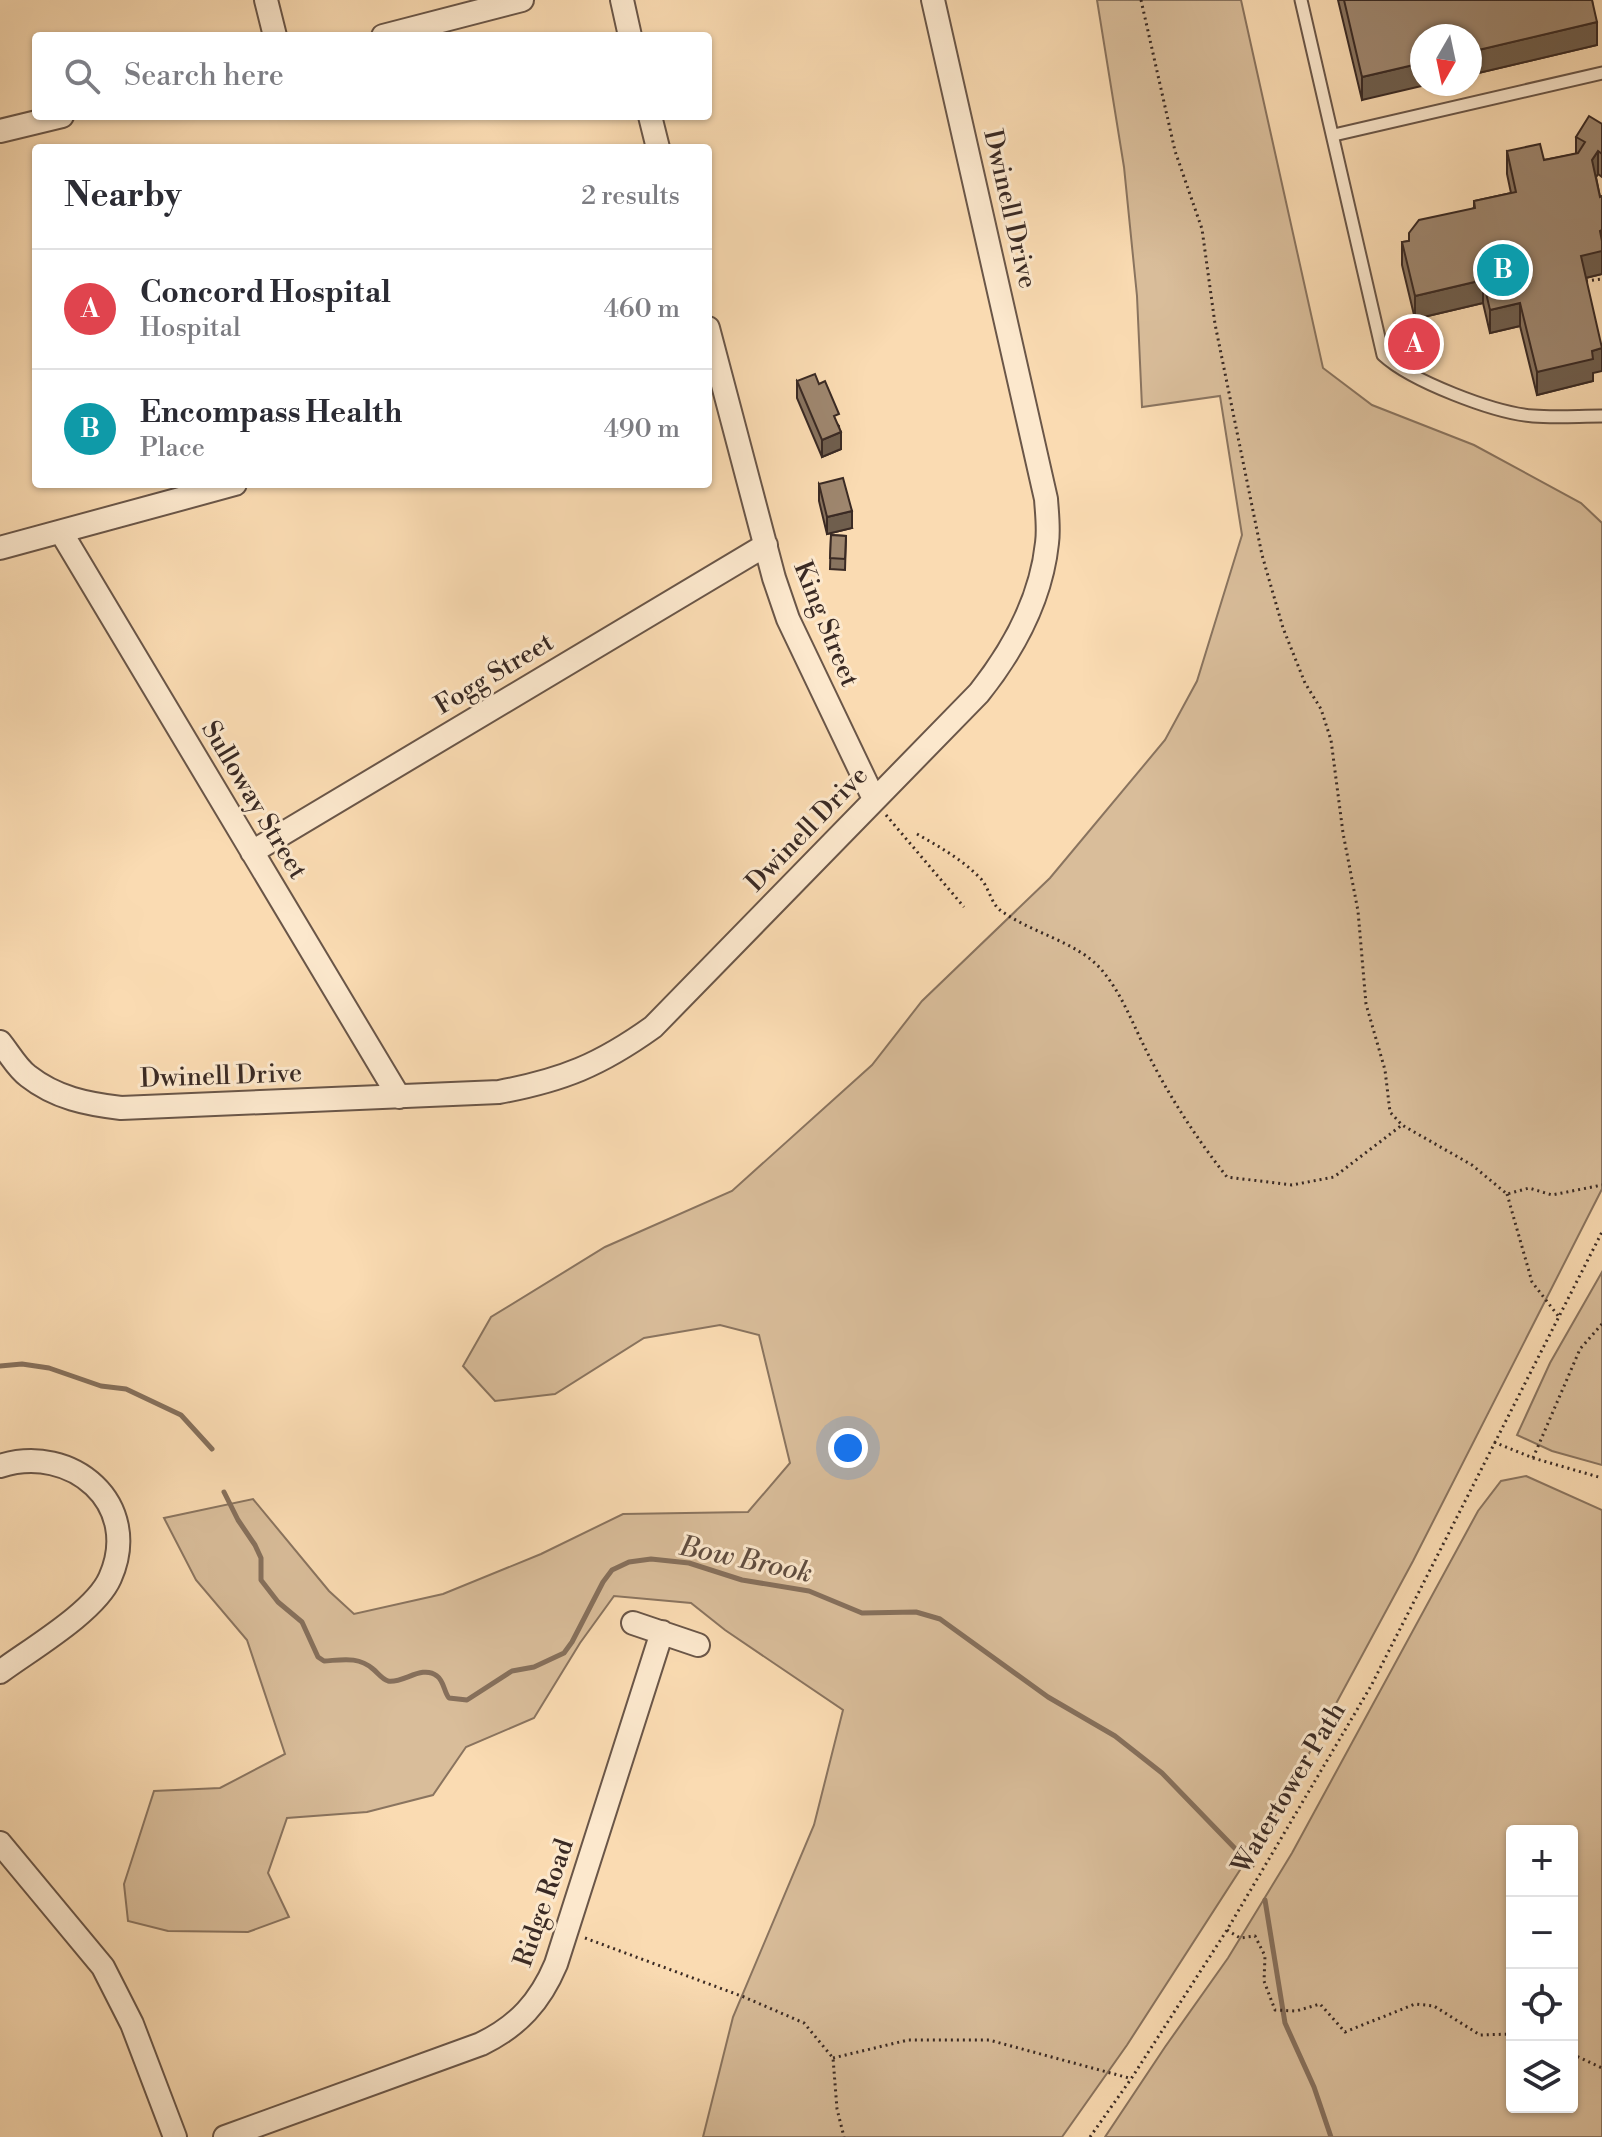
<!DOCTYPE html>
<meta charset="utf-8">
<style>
:root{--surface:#fff;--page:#f7f7f7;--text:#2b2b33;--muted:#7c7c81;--line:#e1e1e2;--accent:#8f2418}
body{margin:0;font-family:"Libre Bodoni",serif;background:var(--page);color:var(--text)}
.controls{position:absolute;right:24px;bottom:24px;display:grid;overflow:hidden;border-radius:8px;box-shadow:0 2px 6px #0004}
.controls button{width:72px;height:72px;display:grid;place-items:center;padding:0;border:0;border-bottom:2px solid var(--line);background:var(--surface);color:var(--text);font:40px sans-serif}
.compass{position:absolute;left:1410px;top:24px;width:72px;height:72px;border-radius:50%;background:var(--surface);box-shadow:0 2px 6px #0004;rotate:189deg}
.you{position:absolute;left:848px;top:1448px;width:28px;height:28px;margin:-20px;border:6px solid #fff;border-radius:50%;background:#1a73e8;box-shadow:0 0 0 12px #1a73e833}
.badge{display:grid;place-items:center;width:52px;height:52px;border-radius:50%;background:var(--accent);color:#fff;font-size:26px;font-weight:700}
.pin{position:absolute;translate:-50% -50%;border:4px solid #fff;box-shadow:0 2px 8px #0006}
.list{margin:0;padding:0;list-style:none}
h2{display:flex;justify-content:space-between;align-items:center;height:104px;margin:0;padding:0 32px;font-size:34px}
h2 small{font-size:26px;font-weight:400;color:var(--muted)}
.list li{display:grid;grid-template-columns:52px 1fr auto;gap:24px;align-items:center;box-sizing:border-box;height:120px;padding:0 32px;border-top:2px solid var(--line)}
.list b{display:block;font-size:30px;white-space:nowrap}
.list p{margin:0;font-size:26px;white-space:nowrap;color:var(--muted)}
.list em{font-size:26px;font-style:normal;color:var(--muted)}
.icon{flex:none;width:44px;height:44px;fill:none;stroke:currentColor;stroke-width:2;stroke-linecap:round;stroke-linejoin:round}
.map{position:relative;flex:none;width:1602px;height:2137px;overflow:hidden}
.search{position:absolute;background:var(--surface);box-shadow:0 2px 6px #0004;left:32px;top:32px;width:680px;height:88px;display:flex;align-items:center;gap:20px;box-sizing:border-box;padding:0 28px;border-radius:8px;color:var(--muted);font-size:30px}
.panel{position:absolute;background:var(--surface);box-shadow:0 2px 6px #0004;left:32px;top:144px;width:680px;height:344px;border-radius:8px}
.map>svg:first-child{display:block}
</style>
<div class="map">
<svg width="1602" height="2137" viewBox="0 0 1602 2137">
<rect width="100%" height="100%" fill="#fadbb2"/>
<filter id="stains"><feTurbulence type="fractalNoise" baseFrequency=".0025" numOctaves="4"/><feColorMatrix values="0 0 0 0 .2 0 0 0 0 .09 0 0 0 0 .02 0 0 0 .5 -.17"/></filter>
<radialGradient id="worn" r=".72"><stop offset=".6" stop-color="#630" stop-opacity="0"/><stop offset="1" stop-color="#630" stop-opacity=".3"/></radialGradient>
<!-- green -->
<path fill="#d9bd9a" stroke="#8a745f" stroke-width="2" fill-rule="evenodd" d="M1097,0H1241L1323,368L1372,405L1474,445L1581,503L1602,523V1189L1413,1561L1278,1811L1127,2045L1062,2137H703L733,2017L814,1825L843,1710L725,1630L691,1603L614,1596L580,1643L534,1718L466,1747L433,1795L367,1812L287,1818L268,1873L289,1917L248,1932L168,1931L128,1921L124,1884L154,1791L220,1788L285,1754L247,1640L196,1580L164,1518L253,1499L329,1591L354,1614L443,1594L541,1554L623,1514L748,1512L790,1463L759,1335L720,1325L644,1338L555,1394L495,1401L463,1366L491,1317L605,1247L732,1191L872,1065L922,1001L1050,878L1165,740L1197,681L1242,535L1220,396L1142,407L1137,296L1124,167Z
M1602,1272V1465L1552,1451L1517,1435L1550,1363Z
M1526,1476L1602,1510V2137H1105L1165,2047L1228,1958L1292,1853L1478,1511L1501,1481ZM1512,1831H1572V2107H1512Z"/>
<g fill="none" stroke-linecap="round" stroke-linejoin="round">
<!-- stream -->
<path stroke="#86705c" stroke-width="5" d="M0,1366L22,1364L49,1368L101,1386L126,1389L181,1415L212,1449
M224,1492L238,1520L255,1545L261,1558V1580L278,1602L302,1622L318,1657L324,1661C342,1660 358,1656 373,1669C378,1673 382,1679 388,1681C403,1684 422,1664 437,1676C444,1681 444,1692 449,1698L467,1700L512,1671L534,1667L564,1653L572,1642L603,1582L612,1570L629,1562L651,1559L689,1563L742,1580L809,1591L862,1613L916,1612L940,1619L1048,1697L1115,1736L1162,1773L1252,1866
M1265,1900L1285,2023L1314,2087L1331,2137"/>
<defs>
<path id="service" d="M1301,0L1383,355C1411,381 1494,413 1533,416C1556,418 1579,416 1602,416
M1334,135L1602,73"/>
<path id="minor" d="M266,0L275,36
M622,0L630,36
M383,36L522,0
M650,116L658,148
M0,131L62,116
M708,328L774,578L788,619L874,799
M61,532L399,1097
M0,548L235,484
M252,852L766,545
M0,1042C9,1053 17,1068 28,1076C56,1098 87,1104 121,1108L499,1092C563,1080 600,1065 653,1027L979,693C1014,649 1041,600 1047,543C1049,529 1047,514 1046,499L933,0
M0,1466C72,1443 143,1504 110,1578C95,1612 31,1649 0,1672
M633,1623L698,1645
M0,1843L103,1967L132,2024L175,2137
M225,2137L481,2044C518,2026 540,2002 556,1964L662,1632"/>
</defs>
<!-- service casing -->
<use href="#service" stroke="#6a5648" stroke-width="15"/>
<!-- minor casing -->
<use href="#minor" stroke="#6a5648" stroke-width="26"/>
<!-- path -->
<path stroke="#3a2a24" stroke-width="3" stroke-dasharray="2 4" stroke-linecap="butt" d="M1141,0L1175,151L1202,229L1215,324L1262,555L1283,628L1305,683L1321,709L1331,740L1343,833L1358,911L1366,1004L1385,1070L1390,1112L1402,1125L1472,1165L1507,1194L1529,1188L1552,1195L1602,1185
M1586,281L1602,279
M886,815L964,907
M917,834C940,847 963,860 981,879C989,888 991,903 1000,910C1031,933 1075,941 1100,968C1121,992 1131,1020 1145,1048C1167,1093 1196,1138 1227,1177L1292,1185L1334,1177L1402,1125
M1507,1194L1532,1282L1559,1317
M1494,1442L1533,1458L1602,1478
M1533,1458L1580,1349L1602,1324
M1227,1930L1240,1938L1255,1936L1265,1956L1264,1981L1275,2010L1296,2011L1320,2004L1345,2032L1415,2004L1434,2006L1480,2035L1512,2034
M585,1938L744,1997L804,2023L833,2058L837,2109L844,2137
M1572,2054L1602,2068
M833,2058L908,2040H989L1129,2078
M1090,2137L1131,2079L1227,1930L1371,1686L1602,1232"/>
<!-- service -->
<use href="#service" stroke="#fce8cd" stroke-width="11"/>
<!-- minor -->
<use href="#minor" stroke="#fce8cd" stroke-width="22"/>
</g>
<!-- wall -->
<path fill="#88735f" stroke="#3a2a24" stroke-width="2" d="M1338,0H1592L1597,45L1470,75V36L1362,100Z
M1602,124V177L1598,174L1596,177L1600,197L1602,196V274L1586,278L1593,381L1537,395L1520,326L1490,333L1483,303L1415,319L1402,265V242L1409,241L1474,208V201L1511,193L1507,174V151L1544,160L1576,154V137Z
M797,381L839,426L841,449L822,457L797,398Z
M819,484L852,528L827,534L819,501Z
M831,535L846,536L845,570L830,569Z"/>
<!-- shaded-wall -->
<path fill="#6f5e4d" stroke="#3a2a24" stroke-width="2" d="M1597,22V45L1470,75V52Z
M1422,63V84H1430L1362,100V77Z
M1598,151V174L1592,183V160Z
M1602,230V274L1581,279V256L1600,231Z
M1483,280V303L1415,319V296Z
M1520,303V326L1490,333V310Z
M1602,348V371L1593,373V381L1537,395V372L1592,351Z
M841,432V449L822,457V440Z
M852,511V528L827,534V517Z"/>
<!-- building -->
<path fill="#9e866e" stroke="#3a2a24" stroke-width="2" d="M1344,0H1592L1597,22L1470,52V36H1422V63L1362,77Z
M1589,116L1602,124V154L1598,151L1592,160L1600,197L1602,196V230L1600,231L1602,241V251L1581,256L1602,348L1592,351L1593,359L1537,372L1520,303L1490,310L1483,280L1415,296L1402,242L1409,241V233L1419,220L1475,208L1474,201L1516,192L1507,151L1540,144L1544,160L1578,153L1585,142L1576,137Z
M815,374L819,384L825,381L839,414L834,416L841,432L822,440L797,381Z
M843,478L852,511L827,517L819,484Z
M831,535L846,536L845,559L830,558Z"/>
<g text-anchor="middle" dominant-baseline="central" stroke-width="6" stroke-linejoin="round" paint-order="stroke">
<!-- street labels -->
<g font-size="26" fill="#3a2a24" stroke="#fce8cd">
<text transform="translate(1010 209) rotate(77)">Dwinell Drive</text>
<text transform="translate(826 624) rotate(68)">King Street</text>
<text transform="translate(494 674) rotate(-31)">Fogg Street</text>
<text transform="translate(254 800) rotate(59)">Sulloway Street</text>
<text transform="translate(807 829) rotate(-46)">Dwinell Drive</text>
<text transform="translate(221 1076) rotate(-2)">Dwinell Drive</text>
<text transform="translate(1289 1788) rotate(-59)">Watertower Path</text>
<text transform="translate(544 1903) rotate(-71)">Ridge Road</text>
</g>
<!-- water labels -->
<g font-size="28" font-style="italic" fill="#604d40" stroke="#fce8cd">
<text transform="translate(746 1560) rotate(12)">Bow Brook</text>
</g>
</g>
<rect width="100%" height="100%" filter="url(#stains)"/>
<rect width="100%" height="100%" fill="url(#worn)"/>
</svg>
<div class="controls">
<button>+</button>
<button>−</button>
<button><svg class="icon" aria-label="locate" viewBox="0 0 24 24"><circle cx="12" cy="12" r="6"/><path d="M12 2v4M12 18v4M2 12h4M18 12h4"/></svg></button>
<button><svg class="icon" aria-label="layers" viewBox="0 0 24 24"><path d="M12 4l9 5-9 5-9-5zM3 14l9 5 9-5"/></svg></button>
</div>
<svg class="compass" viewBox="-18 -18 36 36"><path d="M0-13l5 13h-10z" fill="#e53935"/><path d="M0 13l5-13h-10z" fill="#7c7c81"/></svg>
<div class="you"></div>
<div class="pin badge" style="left:1414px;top:344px;background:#e0444e">A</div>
<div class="pin badge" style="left:1503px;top:270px;background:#0f9aa8">B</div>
<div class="search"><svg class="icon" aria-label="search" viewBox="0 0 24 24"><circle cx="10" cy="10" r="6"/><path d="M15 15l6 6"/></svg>Search here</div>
<section class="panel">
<h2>Nearby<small>2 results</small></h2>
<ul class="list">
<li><span class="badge" style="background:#e0444e">A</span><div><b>Concord Hospital</b><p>Hospital</p></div><em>460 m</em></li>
<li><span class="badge" style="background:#0f9aa8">B</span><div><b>Encompass Health</b><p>Place</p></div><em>490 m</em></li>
</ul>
</section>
</div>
